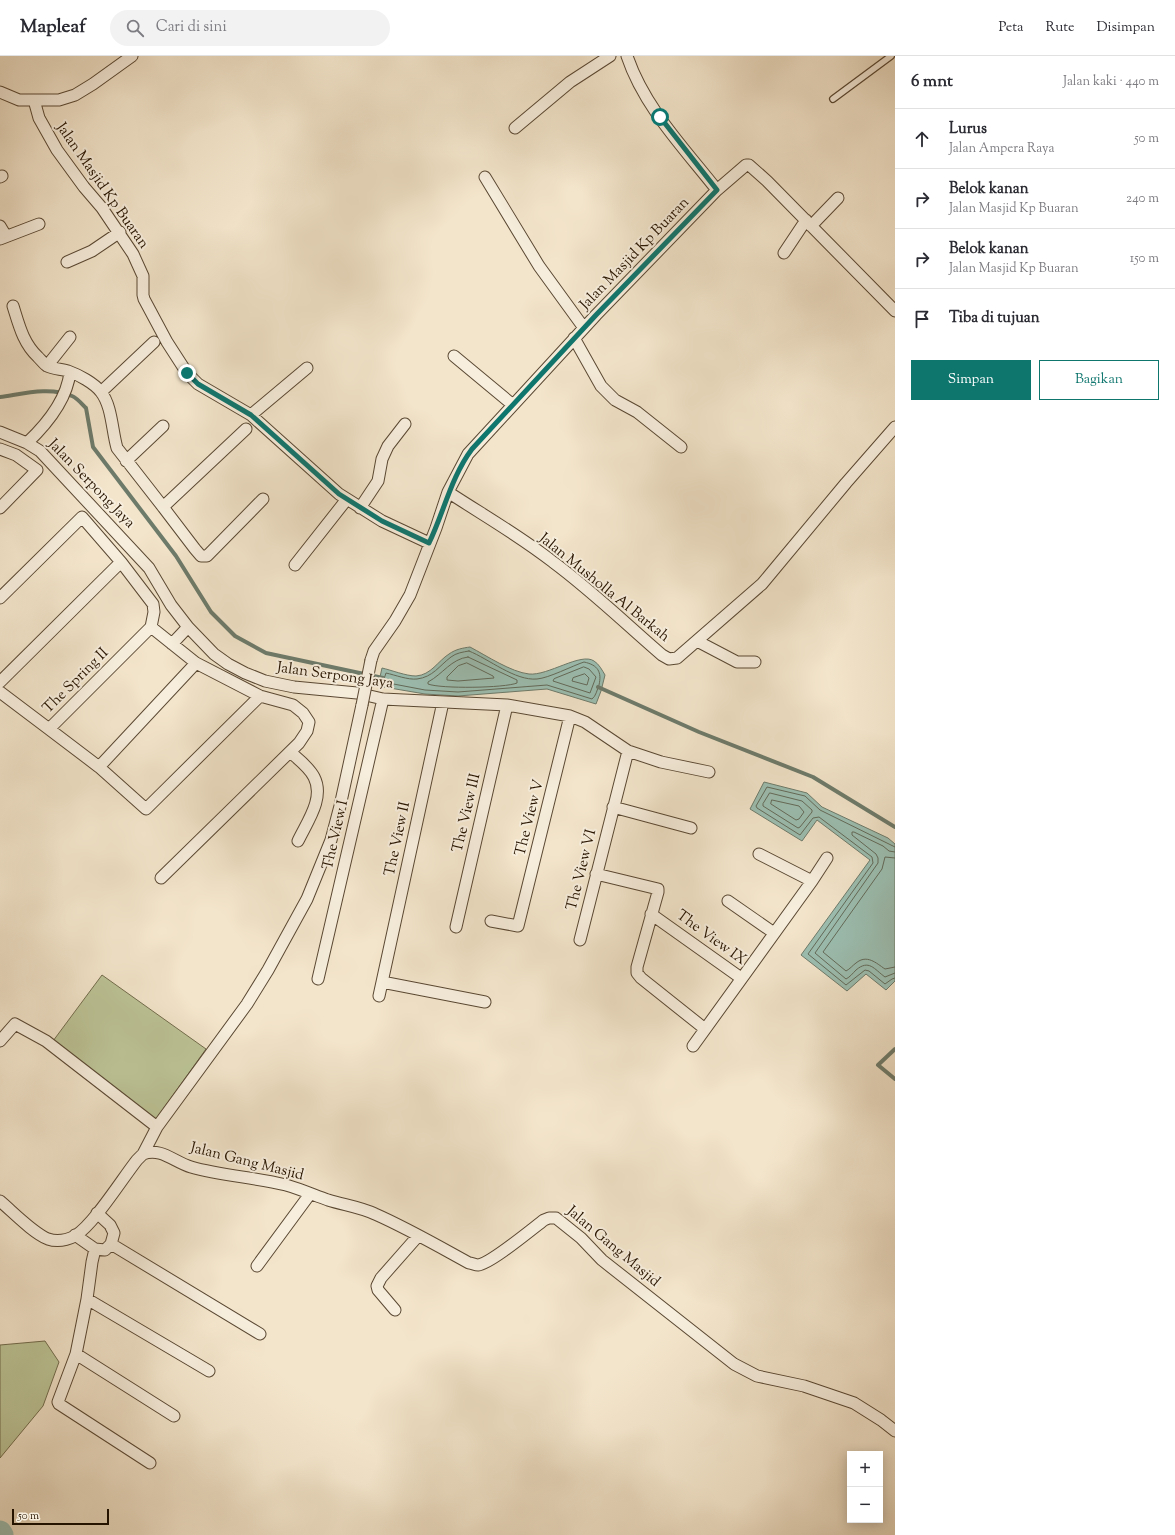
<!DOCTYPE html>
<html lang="id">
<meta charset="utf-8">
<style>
:root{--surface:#fff;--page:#f2f2f3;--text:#2b2b33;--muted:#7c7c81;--line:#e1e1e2;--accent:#0f766e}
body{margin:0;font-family:"Sorts Mill Goudy",serif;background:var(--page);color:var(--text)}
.controls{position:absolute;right:12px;bottom:12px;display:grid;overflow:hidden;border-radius:0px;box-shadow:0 2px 10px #0003}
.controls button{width:36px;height:36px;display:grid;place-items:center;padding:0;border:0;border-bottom:1px solid var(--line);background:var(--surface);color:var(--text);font:20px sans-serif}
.scale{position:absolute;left:12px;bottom:10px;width:97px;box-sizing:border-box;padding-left:4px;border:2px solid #271400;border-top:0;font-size:11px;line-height:14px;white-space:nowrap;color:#271400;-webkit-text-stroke:3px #f7eedd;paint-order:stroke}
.stop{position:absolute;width:12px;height:12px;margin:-9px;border:3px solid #0f766e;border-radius:50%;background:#fff}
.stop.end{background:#0f766e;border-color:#fff;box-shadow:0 1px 4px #0008}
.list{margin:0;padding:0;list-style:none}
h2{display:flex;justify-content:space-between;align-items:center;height:52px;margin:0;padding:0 16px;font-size:17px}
h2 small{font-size:13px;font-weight:400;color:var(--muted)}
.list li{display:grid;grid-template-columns:26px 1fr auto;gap:12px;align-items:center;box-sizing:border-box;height:60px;padding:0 16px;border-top:1px solid var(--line)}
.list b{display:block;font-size:15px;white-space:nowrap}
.list p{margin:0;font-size:13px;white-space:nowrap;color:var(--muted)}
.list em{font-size:13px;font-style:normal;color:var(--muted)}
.actions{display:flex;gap:8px;padding:12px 16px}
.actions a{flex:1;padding:9px 0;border:1px solid var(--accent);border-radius:0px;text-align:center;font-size:14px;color:var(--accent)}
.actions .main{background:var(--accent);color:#fff}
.icon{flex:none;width:22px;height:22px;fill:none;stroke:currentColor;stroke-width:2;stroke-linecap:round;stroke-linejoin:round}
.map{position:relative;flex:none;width:895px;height:1479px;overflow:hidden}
header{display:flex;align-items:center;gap:24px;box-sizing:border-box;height:56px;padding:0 20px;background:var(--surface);border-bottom:1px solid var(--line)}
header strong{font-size:19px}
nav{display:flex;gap:22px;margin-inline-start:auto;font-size:14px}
.search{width:280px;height:36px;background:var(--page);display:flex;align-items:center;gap:10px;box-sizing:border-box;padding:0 14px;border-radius:22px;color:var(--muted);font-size:15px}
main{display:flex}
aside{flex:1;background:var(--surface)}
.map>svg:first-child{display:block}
</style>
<header>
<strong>Mapleaf</strong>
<div class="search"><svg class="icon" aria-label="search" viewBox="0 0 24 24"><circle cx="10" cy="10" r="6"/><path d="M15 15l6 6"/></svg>Cari di sini</div>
<nav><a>Peta</a><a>Rute</a><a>Disimpan</a></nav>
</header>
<main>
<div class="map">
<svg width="895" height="1479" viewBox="0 0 895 1479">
<rect width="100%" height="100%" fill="#f3e5cb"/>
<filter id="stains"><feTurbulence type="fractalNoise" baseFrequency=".005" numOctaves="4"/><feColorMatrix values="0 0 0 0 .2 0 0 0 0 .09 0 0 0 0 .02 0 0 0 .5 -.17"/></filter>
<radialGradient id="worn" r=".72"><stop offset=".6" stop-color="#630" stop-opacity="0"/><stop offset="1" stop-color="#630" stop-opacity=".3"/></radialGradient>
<!-- green -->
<path fill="#bcc497" stroke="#726c4c" d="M102,919L206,993L156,1063L53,985Z
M45,1285L59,1306L43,1350L0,1402V1289Z"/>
<!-- water -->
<path fill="#9cbfb2" stroke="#6d7b6b" d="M470,591C487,600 511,616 529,618C548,620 581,596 594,605C599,608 602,614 605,619L601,635L596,648L547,633L458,640L425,638L378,630L382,612C391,614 406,620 416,620C431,619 438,605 449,598C456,593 463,592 470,591Z
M764,726L807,737L822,751L888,782L895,788V925L886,934L866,918L847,935L801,899L870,804L817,764L802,785L750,753Z"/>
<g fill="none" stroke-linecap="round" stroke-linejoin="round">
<!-- shore -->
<path stroke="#626a59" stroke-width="1" d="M469,595C489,603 515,625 537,623C549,622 572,610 584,606C598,609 602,616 599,629C597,634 596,640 592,643L547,629L458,636L425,634L383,626L386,617C395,619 408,624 417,623C433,621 439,610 451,601C456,597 463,596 469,595Z
M468,601L517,624V627C505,632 441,633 428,628V626C443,618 451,603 468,601Z
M467,607L493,620L494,622L458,625L447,624V621L458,610Z
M584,611L589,613L596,621L590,637L553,625L554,623Z
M585,618L589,622L587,629L572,625L573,622Z
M770,737L802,745L812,754V756L800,771L798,772L763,750V748Z
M772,744L799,750L804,756L799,763L796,764L771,748Z
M895,791L820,754L805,740L767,731L756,750L757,752L800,779L813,762L819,761L872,801L873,807L808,898L846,929L865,914L869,915L885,928L892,923L895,922
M895,796L889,795L883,790L854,776H852V779L876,798L878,802V807L815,897L846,923C850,921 853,917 856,914C869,903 874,913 885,921L895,917
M895,802L885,801L882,813L823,896L846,915C850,913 853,909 856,907C867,898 876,907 885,913L895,911"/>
<!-- stream -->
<path stroke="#6d7b6b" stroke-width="4" d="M0,341C22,338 50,330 72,340C77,342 82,348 86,352L93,391L176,500L211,556L235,580L266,597L383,622
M598,631L699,676L813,721L895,771
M895,993L878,1009L895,1023"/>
<!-- river -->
<path stroke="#9cbfb2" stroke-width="23" d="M0,1476L2,1479"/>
<defs>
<path id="service" d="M833,43L891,0"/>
<path id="minor" d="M627,0C644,51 684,92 717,134
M0,36L19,44H59L75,39L93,28L132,0
M34,44L39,62L57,94L84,131L102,152L133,198L143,220V239L144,243L167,286L187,317L198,328L251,359L339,438L382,465L429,487
M515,72L570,26L610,0
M0,121L2,120
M485,121L539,210L584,272
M0,170L6,180
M811,170L838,142
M0,183L39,168
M784,197L806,164
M67,206L92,195L120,176
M13,250C19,269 23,287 38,301C41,304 44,308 47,310C53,313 61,313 68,315C79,319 94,327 101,336C112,350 112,375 117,392L163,451
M574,282L601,330L615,344L637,356L681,391
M454,300L513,349
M47,310L70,281
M101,336L154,286
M251,359L307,312
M246,373L163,451L195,493L201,500H207L263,443
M0,376L27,387L40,395L149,512L171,549L188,571L214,598L228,608L245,617L265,625L294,631L357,637L383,643L507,649L570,660L585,666L628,695L661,706L709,716
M27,387C47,368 67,344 70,316
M0,393L16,399L37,414L0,452
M126,405L163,370
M448,436C483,459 520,480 553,506C591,534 626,568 662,599L669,603L677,602L762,528L846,427L895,371
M360,452L378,425L382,403L388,390L405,368
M295,509L347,443
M0,542L82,461L121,506L153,548L154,556L151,571L196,607L260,640L293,649L303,657L309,666L307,675L299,687L161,822
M697,585L737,606H755
M172,588L188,571
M371,604L374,595L395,565L410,539L436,472L448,436L468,398L596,259L717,134L746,109H749L767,125L895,255
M0,626L121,506
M0,636L49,673L151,571
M49,673L99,711L196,607
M290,696C298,703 309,711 314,721C325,742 307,766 298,785
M99,711L146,753L260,640
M613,751L691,772
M759,798L812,825
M596,818L658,833V836L637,911V917L641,922L705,973
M728,845L774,877
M651,858L741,922
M491,865L518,870L570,660
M456,871L507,649
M580,884L628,695
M318,923L383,643
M382,926L485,946
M379,940L443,646
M0,985L15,968L46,985L157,1071
M693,990L812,825L827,802
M143,1098C161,1091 174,1106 191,1111C222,1120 254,1121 286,1129C300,1133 314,1139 328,1144C344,1149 360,1151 375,1158C407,1172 438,1190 469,1207C472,1207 475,1209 478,1209C490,1208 532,1173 544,1164L549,1162H556L581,1182L602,1204L734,1308L757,1320L804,1330L854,1347L881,1364L895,1375
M0,1145C13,1156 33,1177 48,1183C57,1186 67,1184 75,1180C94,1168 122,1123 137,1104L143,1098L157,1071L247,948L268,914L307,843L331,784L340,750L362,649
M75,1179L95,1193L105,1194L111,1188L114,1177L110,1169L97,1157
M111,1188L260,1278
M257,1210L310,1138
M87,1243L92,1206L95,1193
M395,1254L378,1234L377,1230L381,1222L418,1180
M76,1298L174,1360
M150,1407L59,1348L58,1346L76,1298L87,1243L209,1315"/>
</defs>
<!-- service casing -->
<use href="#service" stroke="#5a4833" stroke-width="8"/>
<!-- minor casing -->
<use href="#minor" stroke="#5a4833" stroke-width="13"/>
<!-- service -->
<use href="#service" stroke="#f7eedd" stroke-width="5.5"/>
<!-- minor -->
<use href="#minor" stroke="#f7eedd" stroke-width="11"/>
<defs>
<path id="minor-bridge" d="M362,649L371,604"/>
</defs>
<!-- minor-bridge casing -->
<use href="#minor-bridge" stroke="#5a4833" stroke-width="13" stroke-linecap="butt"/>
<!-- minor-bridge -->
<use href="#minor-bridge" stroke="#f7eedd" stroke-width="11"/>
</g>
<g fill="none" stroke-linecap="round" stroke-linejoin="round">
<!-- route -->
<path stroke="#0f766e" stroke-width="5" d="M187,317L198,328L251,359L339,438L382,465L429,487C444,456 451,421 472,393L596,259L717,134L660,61"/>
</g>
<g text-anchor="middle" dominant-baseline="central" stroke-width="4" stroke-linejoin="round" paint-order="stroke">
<!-- street labels -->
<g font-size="15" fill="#271400" stroke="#f7eedd">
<text transform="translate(102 130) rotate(55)">Jalan Masjid Kp Buaran</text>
<text transform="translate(635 198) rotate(-46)">Jalan Masjid Kp Buaran</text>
<text transform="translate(91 428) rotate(46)">Jalan Serpong Jaya</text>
<text transform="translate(604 532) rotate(39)">Jalan Musholla Al Barkah</text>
<text transform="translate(335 620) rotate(8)">Jalan Serpong Jaya</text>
<text transform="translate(76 625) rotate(-45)">The Spring II</text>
<text transform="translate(467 757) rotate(-77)">The View III</text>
<text transform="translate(530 762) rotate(-76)">The View V</text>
<text transform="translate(336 779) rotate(-77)">The View I</text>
<text transform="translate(398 783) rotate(-78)">The View II</text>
<text transform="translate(582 814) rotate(-76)">The View VI</text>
<text transform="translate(711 882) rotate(36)">The View IX</text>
<text transform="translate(247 1106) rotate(14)">Jalan Gang Masjid</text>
<text transform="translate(613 1191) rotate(40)">Jalan Gang Masjid</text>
</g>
</g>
<rect width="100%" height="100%" filter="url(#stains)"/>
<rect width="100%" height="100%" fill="url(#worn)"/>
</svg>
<div class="controls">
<button>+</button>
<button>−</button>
</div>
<div class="scale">50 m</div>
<div class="stop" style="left:660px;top:61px"></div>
<div class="stop end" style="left:187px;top:317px"></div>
</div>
<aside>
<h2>6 mnt<small>Jalan kaki · 440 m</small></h2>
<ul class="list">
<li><svg class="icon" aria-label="ahead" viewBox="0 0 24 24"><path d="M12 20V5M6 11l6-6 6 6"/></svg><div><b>Lurus</b><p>Jalan Ampera Raya</p></div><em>50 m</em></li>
<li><svg class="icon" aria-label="right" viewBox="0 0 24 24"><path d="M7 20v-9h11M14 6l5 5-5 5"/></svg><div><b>Belok kanan</b><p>Jalan Masjid Kp Buaran</p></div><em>240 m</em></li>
<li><svg class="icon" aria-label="right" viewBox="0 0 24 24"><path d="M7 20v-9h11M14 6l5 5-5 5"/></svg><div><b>Belok kanan</b><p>Jalan Masjid Kp Buaran</p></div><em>150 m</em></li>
<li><svg class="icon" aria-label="arrive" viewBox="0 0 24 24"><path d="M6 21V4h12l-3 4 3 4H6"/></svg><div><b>Tiba di tujuan</b></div></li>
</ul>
<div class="actions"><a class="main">Simpan</a><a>Bagikan</a></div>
</aside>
</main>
